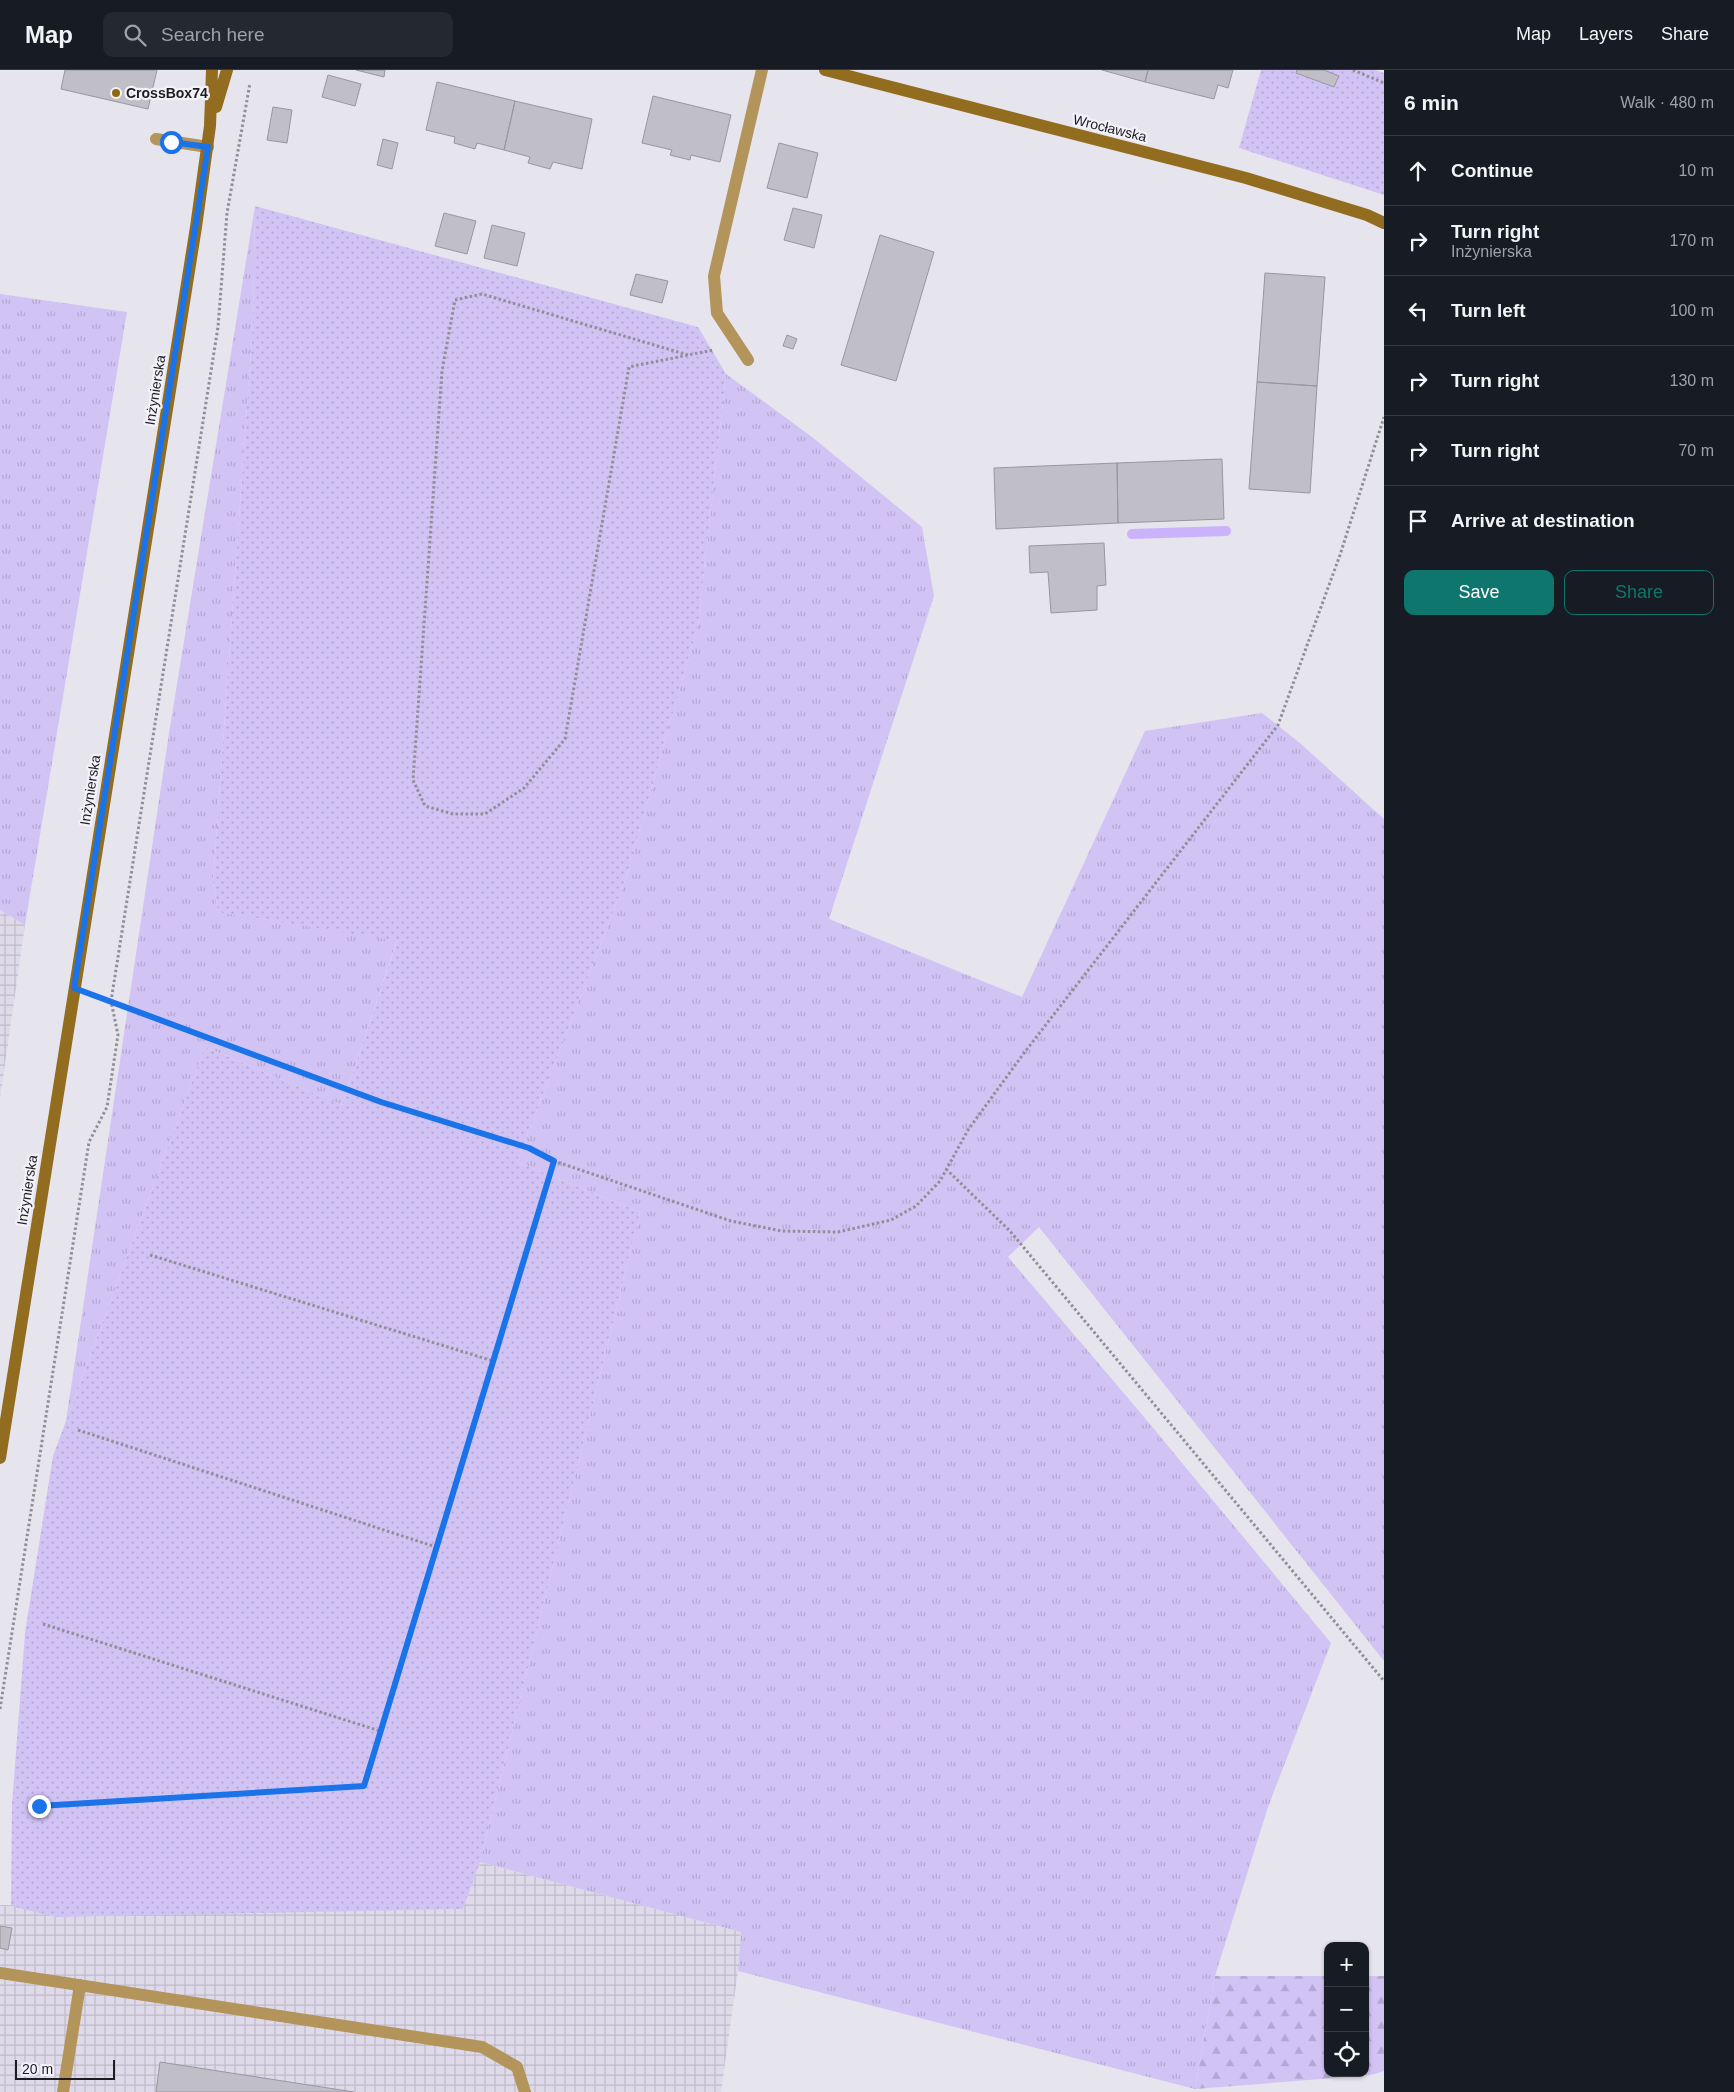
<!DOCTYPE html>
<meta charset="utf-8">
<style>
:root{--surface:#171b24;--page:#242831;--text:#f1f3f6;--muted:#9ea1a6;--line:#363941;--accent:#0f766e}
body{margin:0;font-family:Helvetica,sans-serif;background:var(--page);color:var(--text)}
.controls{position:absolute;right:15px;bottom:15px;display:grid;overflow:hidden;border-radius:10px;box-shadow:0 1px 4px #0004}
.controls button{width:45px;height:45px;display:grid;place-items:center;padding:0;border:0;border-bottom:1px solid var(--line);background:var(--surface);color:var(--text);font:25px sans-serif}
.scale{position:absolute;left:15px;bottom:12px;width:100px;box-sizing:border-box;padding-left:5px;border:2px solid #1d1d20;border-top:0;font-size:14px;line-height:18px;white-space:nowrap;color:#1d1d20;-webkit-text-stroke:4px #f3f1f9;paint-order:stroke}
.stop{position:absolute;width:15px;height:15px;margin:-11px;border:4px solid #1a73e8;border-radius:50%;background:#fff}
.stop.end{background:#1a73e8;border-color:#fff;box-shadow:0 1px 5px #0008}
.list{margin:0;padding:0;list-style:none}
h2{display:flex;justify-content:space-between;align-items:center;height:65px;margin:0;padding:0 20px;font-size:21px}
h2 small{font-size:16px;font-weight:400;color:var(--muted)}
.list li{display:grid;grid-template-columns:32px 1fr auto;gap:15px;align-items:center;box-sizing:border-box;height:70px;padding:0 20px;border-top:1px solid var(--line)}
.list b{display:block;font-size:19px;white-space:nowrap}
.list p{margin:0;font-size:16px;white-space:nowrap;color:var(--muted)}
.list em{font-size:16px;font-style:normal;color:var(--muted)}
.actions{display:flex;gap:10px;padding:15px 20px}
.actions a{flex:1;padding:11px 0;border:1px solid var(--accent);border-radius:10px;text-align:center;font-size:18px;color:var(--accent)}
.actions .main{background:var(--accent);color:#fff}
.icon{flex:none;width:28px;height:28px;fill:none;stroke:currentColor;stroke-width:2;stroke-linecap:round;stroke-linejoin:round}
.map{position:relative;flex:none;width:1384px;height:2022px;overflow:hidden}
header{display:flex;align-items:center;gap:30px;box-sizing:border-box;height:70px;padding:0 25px;background:var(--surface);border-bottom:1px solid var(--line)}
header strong{font-size:24px}
nav{display:flex;gap:28px;margin-inline-start:auto;font-size:18px}
.search{width:350px;height:45px;background:var(--page);display:flex;align-items:center;gap:12px;box-sizing:border-box;padding:0 18px;border-radius:10px;color:var(--muted);font-size:19px}
main{display:flex}
aside{flex:1;background:var(--surface)}
.map>svg:first-child{display:block}
</style>
<header>
<strong>Map</strong>
<div class="search"><svg class="icon" aria-label="search" viewBox="0 0 24 24"><circle cx="10" cy="10" r="6"/><path d="M15 15l6 6"/></svg>Search here</div>
<nav><a>Map</a><a>Layers</a><a>Share</a></nav>
</header>
<main>
<div class="map">
<svg width="1384" height="2022" viewBox="0 0 1384 2022">
<defs>
<pattern id="industrial-grid" width="8" height="8" patternUnits="userSpaceOnUse" patternTransform="scale(1.25)"><rect width="8" height="8" fill="#dfdaea"/><path d="M0 4h8M4 0v8" fill="none" stroke="#bfbbc8"/></pattern>
<pattern id="grass-tufts" width="24" height="20" patternUnits="userSpaceOnUse" patternTransform="scale(1.25)"><rect width="24" height="20" fill="#d2c3f5"/><path d="M3 7l-1-3M5 7V3M7 7l1-3M15 17l-1-3M17 17v-4M19 17l1-3" fill="none" stroke="#b4a7d2"/></pattern>
<pattern id="forest-firs" width="22" height="20" patternUnits="userSpaceOnUse" patternTransform="scale(1.25)"><rect width="22" height="20" fill="#d2c3f5"/><path d="M5 1l3.5 6h-7zM16 11l3.5 6h-7z" fill="#b4a7d2"/></pattern>
<pattern id="garden-dots" width="8" height="8" patternUnits="userSpaceOnUse" patternTransform="scale(1.25)"><rect width="8" height="8" fill="#d2c3f5"/><path d="M2 2h.1M6 6h.1" fill="none" stroke="#b4a7d2" stroke-width="1.8" stroke-linecap="round"/></pattern>
</defs>
<rect width="100%" height="100%" fill="#e6e4ec"/>
<!-- industrial -->
<path fill="url(#industrial-grid)" d="M0,840L25,855L0,1029Z
M480,1792L741,1862L738,1901L721,2022H0V1835L463,1839Z"/>
<!-- grass -->
<path fill="url(#grass-tufts)" d="M255,136L253,253L213,812L218,842L397,870L342,1035L205,977L66,1351L170,657Z
M0,224L127,242L25,855L0,840Z
M726,304L812,367L922,457L934,526L829,849L1022,927L1145,661L1262,643L1301,674L1384,749V1591L1039,1157L1008,1187L1139,1341L1331,1573L1268,1737L1215,1906L1195,2019L738,1901L741,1862L480,1792L640,1142L517,1092L626,808L698,555Z"/>
<!-- forest -->
<path fill="url(#forest-firs)" d="M1215,1906H1328V2003H1365V1906H1384V2001L1371,2005L1195,2019Z"/>
<!-- garden -->
<path fill="url(#garden-dots)" d="M1261,0H1375L1384,3V125L1239,78Z
M255,136L698,257L726,304L698,555L626,808L517,1092L640,1142L480,1792L463,1839L55,1847L11,1836L12,1735L25,1563L53,1386L205,977L342,1035L397,871L218,842L213,812L253,253Z"/>
<g fill="none" stroke-linecap="round" stroke-linejoin="round">
<!-- stream -->
<path stroke="#cab3fb" stroke-width="10" d="M1132,464L1226,461"/>
</g>
<!-- building -->
<path fill="#c0bec6" stroke="#99979e" d="M65,0H157L148,39L61,19Z
M356,0H385L384,7Z
M1102,0H1148L1145,12Z
M1148,0H1233L1228,18L1218,15L1214,29L1145,12Z
M1297,0H1324L1339,6L1334,17L1296,3Z
M328,5L361,14L355,36L322,27Z
M437,12L515,31L504,80L477,73L475,79L454,73L455,67L426,60Z
M653,26L731,45L720,92L691,85L690,90L670,85L672,80L642,73Z
M515,31L592,49L582,99L553,92L550,99L528,93L530,87L504,80Z
M273,37L292,40L287,73L267,70Z
M383,69L398,73L392,99L377,95Z
M779,73L818,83L807,128L767,118Z
M793,138L822,145L814,178L784,170Z
M444,143L476,151L467,184L435,176Z
M492,155L525,163L517,196L484,188Z
M880,165L934,182L896,311L841,295Z
M1265,203L1325,207L1317,316L1257,312Z
M636,204L668,211L662,233L630,225Z
M787,265L797,269L793,279L783,276Z
M1257,312L1317,316L1310,423L1249,419Z
M1222,389L1224,449L1118,453L1117,393Z
M1117,393L1118,453L996,459L994,398Z
M1104,473L1106,515L1097,516V540L1051,543L1048,502L1030,503L1029,476Z
M0,1856L12,1858L8,1880L0,1878Z
M160,1992L354,2022H156Z"/>
<g fill="none" stroke-linecap="round" stroke-linejoin="round">
<!-- path -->
<path stroke="#908f95" stroke-width="3" stroke-dasharray="2.5 2.5" stroke-linecap="butt" d="M1353,0L1384,13
M688,285L482,224L455,230L442,301L413,710L425,736L453,744H485L524,718L565,669L629,297L713,280
M98,926L381,1032L529,1078L554,1091L731,1151L782,1161L838,1162L891,1150L916,1136L940,1111L968,1060L1024,983L1278,655L1340,485L1384,347
M946,1099L1010,1161L1384,1611
M150,1185L493,1291
M78,1360L436,1477
M43,1554L380,1661
M0,1639L89,1072L107,1037L118,965L111,931L218,257L227,143L250,13
M39,1736L364,1716L554,1091"/>
<!-- lane -->
<path stroke="#b3945a" stroke-width="12" d="M156,69L208,77
M748,290L717,243L714,206L762,0
M0,1903L482,1977L517,1997L525,2022
M63,2022L80,1915"/>
<!-- secondary -->
<path stroke="#926d20" stroke-width="12" d="M825,0L1246,108L1367,145L1384,153
M216,37L227,0
M0,1388L196,157L210,56L212,0"/>
</g>
<g fill="none" stroke-linecap="round" stroke-linejoin="round">
<!-- route -->
<path stroke="#1a73e8" stroke-width="6" d="M39,1736L364,1716L554,1091L529,1078L381,1032L74,918L208,77L171,72"/>
</g>
<!-- markers -->
<circle fill="#8f690e" stroke="#f3f1f9" stroke-width="2" cx="116" cy="23" r="5"/>
<g text-anchor="middle" dominant-baseline="central" stroke-width="4.5" stroke-linejoin="round" paint-order="stroke">
<!-- poi labels -->
<g font-size="14" font-weight="bold" fill="#1d1d20" stroke="#f3f1f9" text-anchor="start">
<text x="126" y="23">CrossBox74</text>
</g>
<!-- street labels -->
<g font-size="14" fill="#1d1d20" stroke="#f3f1f9">
<text transform="translate(1110 58) rotate(14)">Wrocławska</text>
<text transform="translate(155 320) rotate(-81)">Inżynierska</text>
<text transform="translate(90 720) rotate(-81)">Inżynierska</text>
<text transform="translate(27 1120) rotate(-81)">Inżynierska</text>
</g>
</g>
</svg>
<div class="controls">
<button>+</button>
<button>−</button>
<button><svg class="icon" aria-label="locate" viewBox="0 0 24 24"><circle cx="12" cy="12" r="6"/><path d="M12 2v4M12 18v4M2 12h4M18 12h4"/></svg></button>
</div>
<div class="scale">20 m</div>
<div class="stop" style="left:171px;top:72px"></div>
<div class="stop end" style="left:39px;top:1736px"></div>
</div>
<aside>
<h2>6 min<small>Walk · 480 m</small></h2>
<ul class="list">
<li><svg class="icon" aria-label="ahead" viewBox="0 0 24 24"><path d="M12 20V5M6 11l6-6 6 6"/></svg><div><b>Continue</b></div><em>10 m</em></li>
<li><svg class="icon" aria-label="right" viewBox="0 0 24 24"><path d="M7 20v-9h11M14 6l5 5-5 5"/></svg><div><b>Turn right</b><p>Inżynierska</p></div><em>170 m</em></li>
<li><svg class="icon" aria-label="left" viewBox="0 0 24 24"><path d="M17 20v-9H6M10 6l-5 5 5 5"/></svg><div><b>Turn left</b></div><em>100 m</em></li>
<li><svg class="icon" aria-label="right" viewBox="0 0 24 24"><path d="M7 20v-9h11M14 6l5 5-5 5"/></svg><div><b>Turn right</b></div><em>130 m</em></li>
<li><svg class="icon" aria-label="right" viewBox="0 0 24 24"><path d="M7 20v-9h11M14 6l5 5-5 5"/></svg><div><b>Turn right</b></div><em>70 m</em></li>
<li><svg class="icon" aria-label="arrive" viewBox="0 0 24 24"><path d="M6 21V4h12l-3 4 3 4H6"/></svg><div><b>Arrive at destination</b></div></li>
</ul>
<div class="actions"><a class="main">Save</a><a>Share</a></div>
</aside>
</main>
